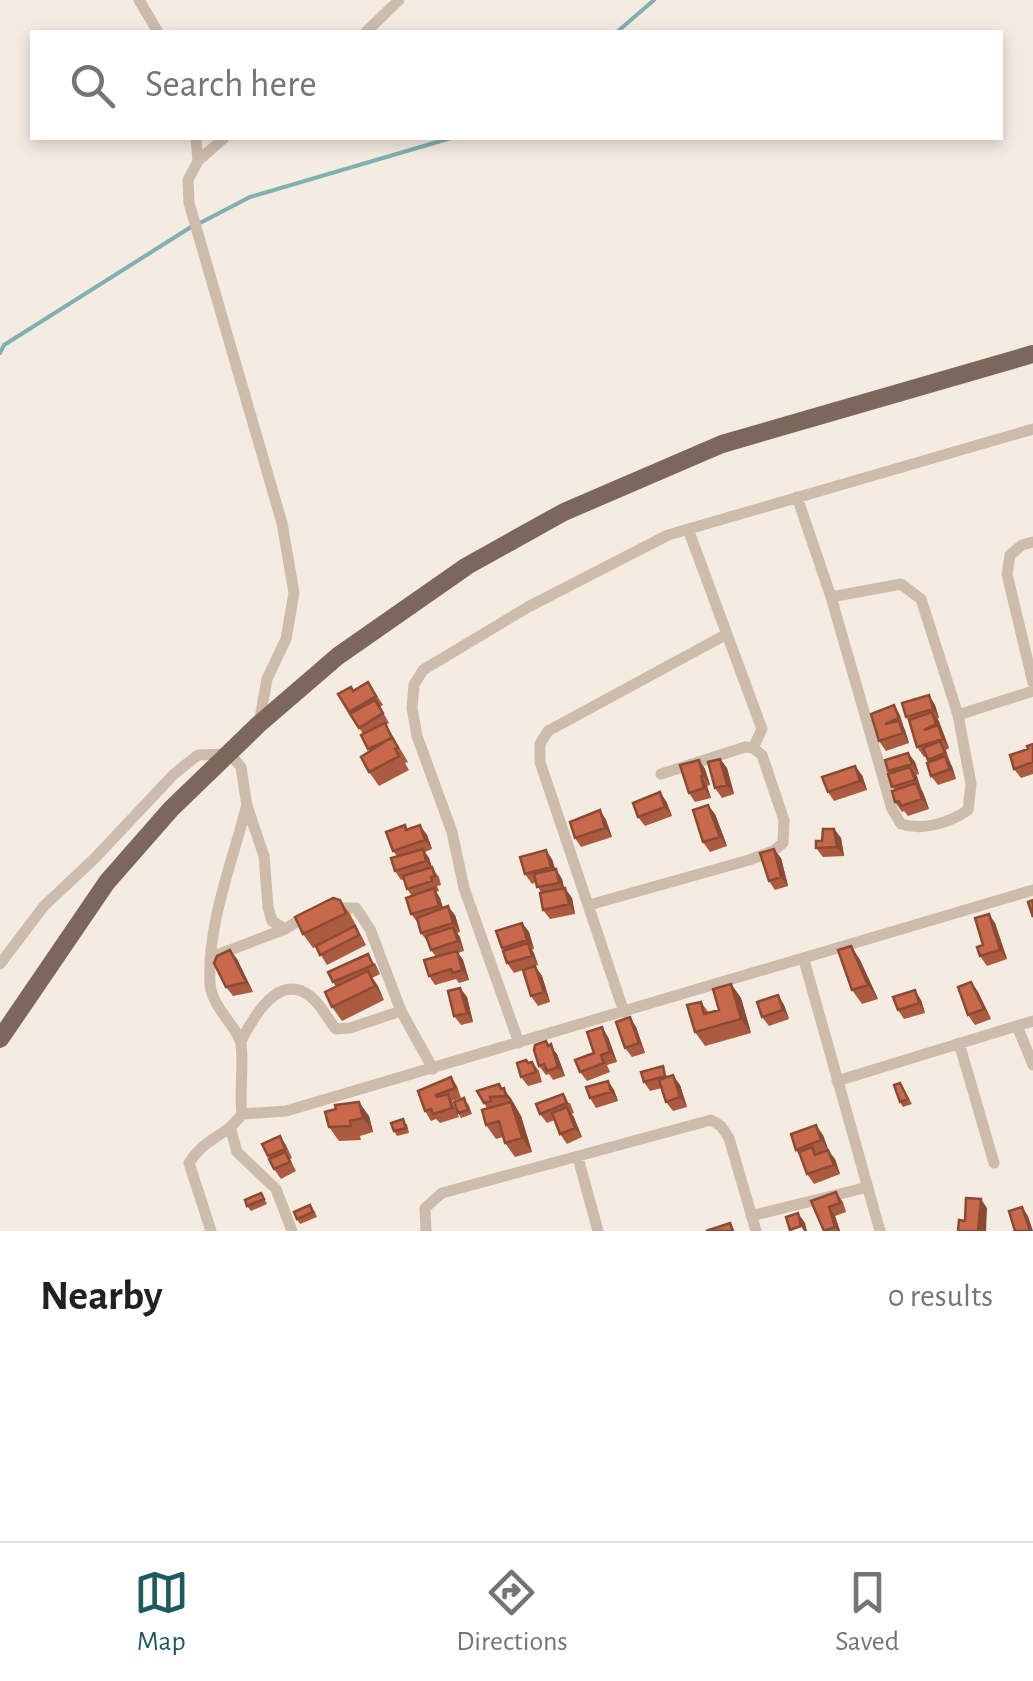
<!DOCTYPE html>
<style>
:root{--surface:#fff;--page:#f6f6f6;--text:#202124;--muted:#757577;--line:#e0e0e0;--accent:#1f5a5e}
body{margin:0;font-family:"Alegreya Sans",sans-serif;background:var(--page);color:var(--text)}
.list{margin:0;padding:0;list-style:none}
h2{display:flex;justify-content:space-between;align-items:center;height:130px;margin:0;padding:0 40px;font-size:42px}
h2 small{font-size:32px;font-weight:400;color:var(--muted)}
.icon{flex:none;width:55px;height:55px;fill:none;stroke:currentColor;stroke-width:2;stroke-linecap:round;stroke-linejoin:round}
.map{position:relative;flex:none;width:1033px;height:1231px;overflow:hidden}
.search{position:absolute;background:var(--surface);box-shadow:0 5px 15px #0003;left:30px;right:30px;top:30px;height:110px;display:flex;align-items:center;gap:25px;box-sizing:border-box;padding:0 35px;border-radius:0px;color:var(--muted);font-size:38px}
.sheet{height:310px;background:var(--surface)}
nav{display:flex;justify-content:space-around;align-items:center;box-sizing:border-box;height:140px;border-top:2px solid var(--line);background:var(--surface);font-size:28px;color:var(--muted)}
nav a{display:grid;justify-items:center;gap:5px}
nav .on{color:var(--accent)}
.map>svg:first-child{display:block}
</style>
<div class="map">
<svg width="1033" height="1231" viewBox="0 0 1033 1231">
<rect width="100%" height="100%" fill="#f4ebe1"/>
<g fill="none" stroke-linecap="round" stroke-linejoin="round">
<!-- stream -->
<path stroke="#7fb0b2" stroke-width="4" d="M617,32L654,0
M200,223L250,197L451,138
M0,353L4,345L191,227"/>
<!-- street -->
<path stroke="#cdbbac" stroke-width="11" d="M139,0L158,32
M366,32L399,0
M196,138L198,161L188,180L189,203L282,523L294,593L286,639L267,679L259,724
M198,161L224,138
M797,497L831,597L892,809L901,824C923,831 949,823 968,810L971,784L958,715L921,599L901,584L831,597
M688,529L762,729L753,748
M1033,542L1022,545L1010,555L1007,574L1033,683
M958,715L1033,691
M589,905L749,860L773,851L783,843L784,820L762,755L753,748L745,747L661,774
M331,908H356L370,929L401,1011L433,1069
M212,957L285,929L308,915
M804,960L880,1231
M0,964L44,906L95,858L174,774L198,755L230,754L241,767L247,806L264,856L268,907L272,921L285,929
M624,1012L540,762V744L548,731L727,634
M1017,1026L1033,1065
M241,1041C253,1018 279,970 311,997C322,1005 327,1019 336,1029L350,1028L401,1011
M519,1043L464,888L452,832L417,736L412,708L414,685L423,670L528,607L668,535L1033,429
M959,1043L994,1163
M837,1081L1033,1021
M242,1114L286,1111L1033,890
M231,1130L237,1152L276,1189L292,1231
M578,1158L598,1231
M751,1216L868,1187
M211,1231L189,1163C205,1137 225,1138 242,1114C239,1091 244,1067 241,1044C238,1027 211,1007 210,983C207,925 232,863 246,808
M426,1231L425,1208L442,1193L711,1120L721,1126L729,1138L756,1231"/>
<!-- primary -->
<path stroke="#7d675c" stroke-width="18" d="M0,1039L107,882L171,809L259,724L338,656L467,566L564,512L722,444L1033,354"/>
</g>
<!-- wall -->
<path fill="#ac5a40" d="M368,682L383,705L380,707L389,723L386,725L408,762L405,763L409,770L379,786L369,772L370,751L361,735L363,734L338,694L353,691Z
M929,695L935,705L939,718L937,719L949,748L946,750L956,779L938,785L931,776L929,762L926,756L924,757L917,747L910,722L906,717Z
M894,705L900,715L909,743L886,751L879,741Z
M1033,744V774L1021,778L1014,769Z
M908,753L915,762L919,774L916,775L929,809L908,816L904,811L902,812L895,802L894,790L888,771Z
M720,759L727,768L734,794L722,798L715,788Z
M699,760L705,769L710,785L707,786L711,798L695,802L689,793Z
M862,775L867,790L834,801L828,792Z
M666,801L672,816L645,826L638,817Z
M600,810L606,820L612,837L581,847L575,838Z
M715,814L727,846L710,852L703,842Z
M405,825L408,830L427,835L432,849L425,852L429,858L432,868L439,877L441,885L437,886L439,891L436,892L440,898L443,908L455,915L460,932L457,933L464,951L458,953L463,960L469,980L459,983L456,979L435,985L429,976L436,957L431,950L428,942L421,933L418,923L411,914L412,896L407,889L404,879L401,880L395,871L397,856L393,851Z
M834,829L841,838L844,856L823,857L816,848Z
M781,858L788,886L775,890L769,881Z
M552,859L555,869L562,879L564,888L572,898L575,914L550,919L543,910L541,893L536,882L532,884L525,874Z
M340,900L350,914L366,945L327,965L316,947L313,948L303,934Z
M522,923L529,932L534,949L532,950L538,965L535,966L542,976L550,1002L538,1006L531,996L526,969L514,973L507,963L502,948Z
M995,923L1007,959L987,966L980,956L983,945Z
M851,946L860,960L878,999L862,1004L852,990Z
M230,950L237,959L253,992L233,996L226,987Z
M375,963L380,974L372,978L384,1000L342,1021L332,1007L336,987L333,982Z
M971,982L978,992L991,1019L975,1025L968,1015Z
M731,984L741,998L751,1033L705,1046L695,1032L701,1002L709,1013L719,1010Z
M460,988L467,997L473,1022L461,1025L454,1016Z
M778,995L784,1005L789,1019L769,1026L762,1017Z
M921,1000L925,1013L904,1019L898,1010Z
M636,1027L645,1053L632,1057L625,1048Z
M608,1037L617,1062L607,1065L610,1072L587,1081L580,1072Z
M549,1045L557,1054L565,1076L553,1080L549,1074L546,1075L539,1066Z
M532,1062L539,1071L542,1082L528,1086L521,1077L528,1063Z
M641,1072L670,1076L680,1085L687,1107L673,1111L666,1102L662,1088L650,1091L644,1082Z
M451,1077L457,1086L461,1098L452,1101L459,1117L440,1123L436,1119L431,1121L425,1111L418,1091Z
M608,1081L614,1090L618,1101L596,1108L590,1098Z
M900,1083L912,1104L903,1107L900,1102Z
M502,1089L511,1098L521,1116L532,1152L515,1157L505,1143L503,1137L496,1139L486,1125L487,1108L477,1091Z
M468,1103L472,1114L461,1118L458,1113Z
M570,1103L574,1113L571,1114L582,1137L567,1144L560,1134L555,1120L547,1123L540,1114L536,1104Z
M369,1116L373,1132L360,1136L361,1140L339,1141L329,1127Z
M407,1124L409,1133L397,1136L394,1131Z
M823,1135L828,1149L816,1154L835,1159L840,1174L814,1184L807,1174L801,1157L796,1150Z
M280,1136L286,1145L292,1158L290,1159L296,1171L281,1179L274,1169L262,1144Z
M836,1192L843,1202L846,1212L835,1216L840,1231H824L811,1201Z
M264,1198L267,1204L251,1211L247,1206Z
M314,1210L317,1217L300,1224L297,1219Z"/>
<!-- shaded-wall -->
<path fill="#8c4a34" d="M929,695L935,705L939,718L933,709Z
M932,712L939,721L949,748L943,739Z
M899,721L905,730L909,743L903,733Z
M908,753L915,762L919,774L912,764Z
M945,756L952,766L956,779L950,769Z
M720,759L727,768L734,794L727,785Z
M699,760L705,769L710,785L703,776Z
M855,766L862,775L867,790L860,781Z
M910,767L917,776L921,789L915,780Z
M701,776L707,786L711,798L704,788Z
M916,783L923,792L929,809L922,799Z
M660,792L666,801L672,816L665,807Z
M708,805L715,814L727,846L720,837Z
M600,810L606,820L612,837L605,828Z
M420,825L427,835L432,849L425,840Z
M834,829L841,838L844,856L837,847Z
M423,849L429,858L433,871L426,861Z
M774,849L781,858L788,886L781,877Z
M546,850L552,859L557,875L556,869L562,879L565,892L551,867Z
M434,888L440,898L445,915L439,906Z
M565,888L572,898L575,914L569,904Z
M448,906L455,915L460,932L453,923Z
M989,914L995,923L1007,959L1000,950Z
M522,923L529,932L534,949L527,940Z
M453,927L460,937L464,951L458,941Z
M528,943L534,953L538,965L532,956Z
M851,946L860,960L878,999L868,985Z
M230,950L237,959L253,992L246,982Z
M457,951L463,960L469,980L462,970Z
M535,966L542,976L550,1002L544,992Z
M368,971L378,986L384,1000L375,986Z
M971,982L978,992L991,1019L984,1009Z
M731,984L741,998L751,1033L741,1019Z
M460,988L467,997L473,1022L467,1013Z
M915,990L921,1000L925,1013L919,1003Z
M778,995L784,1005L789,1019L783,1010Z
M630,1017L636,1027L645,1053L639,1043Z
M602,1027L608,1037L617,1062L610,1052Z
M546,1041L557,1054L565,1076L558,1067Z
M673,1075L680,1085L687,1107L680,1097Z
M608,1081L614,1090L618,1101L611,1092Z
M499,1084L506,1094L504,1088L521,1116L532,1152L522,1138L512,1104L501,1089Z
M359,1102L369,1116L373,1132L363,1118Z
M567,1107L574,1117L582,1137L575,1128Z
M816,1125L823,1135L828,1149L821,1140Z
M828,1150L835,1159L840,1174L834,1165Z
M981,1199L987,1208L986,1231H978Z
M829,1207L835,1216L840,1231H838L835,1227Z
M1022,1207L1028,1216L1033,1231H1030Z
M798,1213L805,1223L807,1231H804L801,1226Z"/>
<!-- building -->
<path fill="#c8694b" stroke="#8c4a34" stroke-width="2.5" d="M368,682L376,696L349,712L338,694L351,687L353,691Z
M929,695L933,709L906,717L902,703Z
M375,700L383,713L359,728L350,714Z
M894,705L899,718L885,724L899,721L903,733L879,741L871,714Z
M932,712L936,724L924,730L938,725L943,739L917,747L909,720Z
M385,723L392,738L368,749L361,735Z
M392,737L398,748L395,749L399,756L369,772L361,757Z
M940,741L945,753L928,760L923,748Z
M1033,744V762L1014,769L1010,755L1028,749L1027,746Z
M908,753L912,764L888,771L885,760Z
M945,756L950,769L931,776L927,763Z
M720,759L727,785L715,788L708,762Z
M699,760L703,776H701L704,788L689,793L680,765Z
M855,766L860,781L828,792L822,777Z
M910,767L915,780L892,787L888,774Z
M916,783L922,799L901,806L899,801L895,802L892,791Z
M660,792L665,807L638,817L633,803Z
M708,805L720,837L703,842L693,810Z
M600,810L605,828L575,838L570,822Z
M405,825L406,830L420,825L425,840L393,851L386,832Z
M823,829H834L837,847L816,848V841H822Z
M423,849L426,861L395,871L391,858Z
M774,849L781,877L769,881L760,853Z
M546,850L551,867L525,874L520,857Z
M432,867L435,876L431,877L432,881L407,889L403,876Z
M556,869L559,883L537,887L534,874Z
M434,888L439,906L411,914L406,898Z
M565,888L569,904L543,910L540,893Z
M333,898L340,900L346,913L303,934L295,917Z
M1033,900V917L1028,902Z
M448,906L453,923L421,933L417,918Z
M989,914L1000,950L980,956L977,947L983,945L975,918Z
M522,923L527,940L502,948L496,931Z
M355,926L359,935L320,955L316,946Z
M453,927L458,941L431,950L426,936Z
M528,943L532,956L507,963L503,951Z
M851,946L868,985L852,990L838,950Z
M230,950L246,982L226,987L214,963L217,956Z
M457,951L462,970L453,973L451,969L429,976L424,960Z
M368,954L373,965L333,982L328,972Z
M535,966L544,992L531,996L523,970Z
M368,971L375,986L332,1007L325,992Z
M971,982L984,1009L968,1015L958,987Z
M731,984L741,1019L695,1032L687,1005L701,1002L704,1014L719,1010L713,989Z
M460,988L467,1013L454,1016L448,991Z
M915,990L919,1003L898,1010L893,997Z
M778,995L783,1010L762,1017L757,1002Z
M630,1017L639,1043L625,1048L616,1022Z
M602,1027L610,1052L601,1055L604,1063L580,1072L575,1060L594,1053L587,1032Z
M546,1041L548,1046L551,1044L558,1067L547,1071L544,1064L539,1066L534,1050L535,1045Z
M526,1060L528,1063L532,1062L536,1072L521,1077L517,1063Z
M663,1066L665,1076L644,1082L641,1072Z
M673,1075L680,1097L666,1102L659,1080Z
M451,1077L455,1088L436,1095L437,1097L448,1094L452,1108L433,1114L431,1109L425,1111L418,1091Z
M608,1081L611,1092L590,1098L586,1087Z
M900,1083L908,1099L900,1102L894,1085Z
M499,1084L501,1089L504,1088L506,1096L490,1097L491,1101L484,1103L477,1091Z
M563,1094L567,1103L540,1114L536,1104Z
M464,1098L468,1110L458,1113L454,1102Z
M359,1102L363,1118L350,1121L351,1126L329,1127L325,1112L336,1109L335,1105Z
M511,1102L522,1138L505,1143L499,1121L486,1125L482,1110Z
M567,1107L575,1128L560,1134L552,1113Z
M403,1119L406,1128L394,1131L391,1123Z
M816,1125L821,1140L796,1150L791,1134Z
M280,1136L285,1149L268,1156L262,1144Z
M812,1147L815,1155L828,1150L834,1165L807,1174L799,1152Z
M285,1152L290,1162L274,1169L269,1159Z
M836,1192L840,1203L829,1207L835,1227L824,1231L811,1201Z
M261,1193L264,1199L247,1206L245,1200Z
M966,1198L981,1199L978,1231H958L959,1220L965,1221Z
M310,1205L313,1212L297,1219L294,1212Z
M1022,1207L1030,1231H1015L1009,1211Z
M798,1213L801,1226L790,1230L786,1217Z
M730,1223L733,1231H706Z"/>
</svg>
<div class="search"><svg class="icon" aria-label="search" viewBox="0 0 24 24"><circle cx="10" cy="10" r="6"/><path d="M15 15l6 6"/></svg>Search here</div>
</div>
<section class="sheet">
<h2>Nearby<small>0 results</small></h2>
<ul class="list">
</ul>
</section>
<nav>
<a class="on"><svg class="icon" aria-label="map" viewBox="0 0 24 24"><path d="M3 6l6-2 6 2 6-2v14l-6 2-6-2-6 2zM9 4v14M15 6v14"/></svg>Map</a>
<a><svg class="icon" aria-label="directions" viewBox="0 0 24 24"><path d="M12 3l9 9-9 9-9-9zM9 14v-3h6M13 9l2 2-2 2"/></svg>Directions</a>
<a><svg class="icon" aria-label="saved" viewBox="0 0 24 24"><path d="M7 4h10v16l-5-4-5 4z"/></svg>Saved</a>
</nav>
